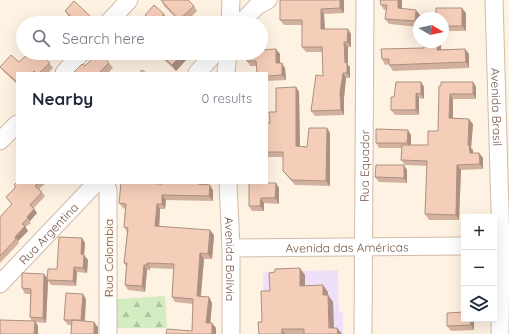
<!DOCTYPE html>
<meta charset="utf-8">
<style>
:root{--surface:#fff;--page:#f6f6f7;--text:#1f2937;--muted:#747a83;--line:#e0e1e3}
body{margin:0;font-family:Quicksand,sans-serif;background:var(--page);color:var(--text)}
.controls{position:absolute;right:12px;bottom:12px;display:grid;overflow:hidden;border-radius:0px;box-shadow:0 4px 16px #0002}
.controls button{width:36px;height:36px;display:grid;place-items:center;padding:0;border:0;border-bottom:1px solid var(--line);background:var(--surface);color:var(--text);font:20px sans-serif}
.compass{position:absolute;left:413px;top:12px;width:36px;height:36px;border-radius:50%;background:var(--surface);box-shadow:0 4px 16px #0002;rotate:99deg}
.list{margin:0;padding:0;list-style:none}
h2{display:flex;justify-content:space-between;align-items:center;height:52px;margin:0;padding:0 16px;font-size:17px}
h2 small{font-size:13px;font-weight:400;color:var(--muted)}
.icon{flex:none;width:22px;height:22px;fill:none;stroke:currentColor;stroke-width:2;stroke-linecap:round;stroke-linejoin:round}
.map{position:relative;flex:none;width:509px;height:334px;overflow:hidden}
.search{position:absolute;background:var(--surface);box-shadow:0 4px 16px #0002;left:16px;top:16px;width:252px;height:44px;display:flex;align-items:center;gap:10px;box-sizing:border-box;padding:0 14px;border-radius:22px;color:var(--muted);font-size:15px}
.panel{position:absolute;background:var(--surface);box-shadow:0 4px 16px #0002;left:16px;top:72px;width:252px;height:112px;border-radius:0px}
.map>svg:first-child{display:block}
</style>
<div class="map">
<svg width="509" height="334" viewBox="0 0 509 334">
<defs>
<pattern id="forest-firs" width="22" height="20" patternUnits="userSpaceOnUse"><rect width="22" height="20" fill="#d4ecc1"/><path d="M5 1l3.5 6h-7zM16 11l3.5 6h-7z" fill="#b1c29f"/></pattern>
</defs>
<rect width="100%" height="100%" fill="#fef2e3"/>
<!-- education -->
<path fill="#efe0fa" d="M338,270L339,312L343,313V334H261V321L264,320L263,272Z"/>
<!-- forest -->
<path fill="url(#forest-firs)" d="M165,296L167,328H116L117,299Z"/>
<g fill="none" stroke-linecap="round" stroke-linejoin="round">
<defs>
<g id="minor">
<path id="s1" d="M494,0L501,246L500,334"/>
<path d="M108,23L129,0"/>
<path d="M230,23L231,0"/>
<path d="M241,23L257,6L268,0"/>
<path d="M64,73L81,53"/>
<path d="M197,73L215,53"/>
<path d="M226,73L228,53"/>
<path d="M0,141L17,124"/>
<path d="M106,183L108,191V334"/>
<path id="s2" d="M228,183L231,248V334"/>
<path id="s3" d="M231,248L464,246"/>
<path id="s4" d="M0,284L96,183"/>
<path id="s5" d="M363,334L365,0"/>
</g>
</defs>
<!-- minor casing -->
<use href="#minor" stroke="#d2bbab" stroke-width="19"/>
<!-- minor -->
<use href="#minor" stroke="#fff" stroke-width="17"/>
</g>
<!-- wall -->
<path fill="#d3b19f" d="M161,0L194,6L197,11L185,23H181L164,6Z
M344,0V13L324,14L325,29L351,34V47H348V65L350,67V78H346L344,98V115L315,116L311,111L323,76V52H306L302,47V25H284L280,20Z
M380,0L420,15V18H419V27L389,24L385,19L386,10H384L381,5Z
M65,11L90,16L94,21L92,23H76L68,16Z
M466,13V31H443V18Z
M164,14L166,17L160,23H153L145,15Z
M424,42H441V49H465L469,54V68L393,71L389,65V64L385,65L382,59L424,48Z
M29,53H52L46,59L53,68L48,73H17V84L4,72L0,67L19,62Z
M158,53H183L187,59L176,71L160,56Z
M280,54V63L285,68L286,80L267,81V73L256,66H250L247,61Z
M109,63L113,68L108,73H73L85,66Z
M421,82L424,87V99L419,98V115H395L391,110L394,97Z
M473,82L476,87V99H453V118L473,124L471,148L473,150V153H479L483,158V169L461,170L459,220H429L425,214L427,166L405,165L401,160L402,148H379L376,143L411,135V145H428L438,131L441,86Z
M296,87L299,92L300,146L307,147L327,128L330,133V186L295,185L287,176L283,171V157H268L267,156V123H270L276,112Z
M407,170V183L379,182L375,177Z
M17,183H46L39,189L45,196L34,208L37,213L30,221L31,223L25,227L28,231L18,241L19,243L0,263V217L12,204L6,197L15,187L14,185Z
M162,183H202V184L213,190V201L166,200L165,209H160L159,226L214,235L212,259H204L201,297H209L212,303L210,323L216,328V334H166L192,331L193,304L175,302L172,297L174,269L150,268V270H147L145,292L128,290L125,285L126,266L124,263L127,232L124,227L125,209L123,208L119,203L162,184Z
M276,183L279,188V204L264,203V211H252L249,206Z
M82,238L85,243L84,255L88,260L87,273L77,272L76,286L51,285L48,281L46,323L36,322L38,326L32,321L30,317V294H25L22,288L44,274L47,278L57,269Z
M275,272L305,275V286L328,292V295L333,302L334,328H337L342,334H259Z
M86,299L85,321L98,327L68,325L64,320Z
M474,319V330L451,331L447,326Z"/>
<!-- shaded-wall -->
<path fill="#ac9082" d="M340,0H344V13L340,8Z
M398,0H402V13L398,8Z
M462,8L466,13V31L462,26Z
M321,9L324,14L325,34L321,29Z
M416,10L420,15V18H419V27L415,21Z
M90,16L94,21L92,23H84Z
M348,29L351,34V47L347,42Z
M344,42L348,47V65L350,67V78L347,73L345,63Z
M438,42H441V55L437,50Z
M276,49L280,54V68L276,63Z
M465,49L469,54V68L466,62Z
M183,53L187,59L176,71L172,65Z
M282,63L285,68L286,80L282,75Z
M343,73L346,78L344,98V115L341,110L340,93Z
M421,82L424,87V99L421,94Z
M473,82L476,87V99L473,94Z
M296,87L299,92L300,151L296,146Z
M416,93L419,98V115L416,110Z
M450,94L453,99V123L449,118Z
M469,119L473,124L471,148L473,150V158L470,153L468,145Z
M327,128L330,133V186L326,181Z
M408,130L411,135V148L407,143Z
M479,153L483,158V169L480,164Z
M404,165L407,170V183L404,178Z
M457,165L461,170L459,220L456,215Z
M276,183L279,188V204L275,198Z
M210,185L213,190V201L209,196Z
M162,195L166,200L165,209L162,204Z
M261,198L264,203V211L260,206Z
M157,204L160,209L159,231L155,226Z
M34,209L37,213L30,221L27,217Z
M25,226L28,231L18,241L15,237Z
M210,230L214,235L212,259L208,254Z
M82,238L85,243L84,255L88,260L87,273L83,268L81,254Z
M200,253L204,259L200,302L197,296Z
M147,263L150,268V270L147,265Z
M144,265L147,270L145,292L142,286Z
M74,267L77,272L76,286L73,281Z
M300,268L305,275V293L300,286Z
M44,274L48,279L47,280L48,281L46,323L43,318Z
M323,285L328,292V295L333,302L334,334L329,328L323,295Z
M83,294L86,299L84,325L81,320Z
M209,297L212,303L210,328L206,323Z
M470,319H474V330L471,325Z
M35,321L38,326V334H34Z
M94,322L98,327V334H94Z
M212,323L216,328V334H212Z
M337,328L342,334H338Z
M282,329L285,334H282Z"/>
<!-- building -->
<path fill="#f5ceb9" stroke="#ac9082" d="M161,0H188L194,6L179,20Z
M280,0H340V8L321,9V29H348L347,42H344L345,63L347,62V73H343L340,93L341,110L311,111L316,75L323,76L322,47H302V20H280Z
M380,0H398V8L416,10L415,21L385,19L387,5H381Z
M74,1L90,16L84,23H78L65,11Z
M154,5L164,14L156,23H154L145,15Z
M436,8H462V26H443V18H436Z
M424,42H438L437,50L465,49L466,62L389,65V59H382L381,49L424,48Z
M276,49V63H282V75L267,76V73H257L256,61H247L246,53H261V50Z
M29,53H44L42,55L50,63L39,73H36L34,71L32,73H17V82L0,67L11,55L19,62Z
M98,53H100L109,63L99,73H73L82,64L85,66Z
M159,53H183L172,65Z
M142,70L146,73H139Z
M396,82H421V94L416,93V110H391V97H394Z
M441,82H473V94H450L449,118L469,119L468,145H469L470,153H479L480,164L457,165L456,215L425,214L427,161L401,160L402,145H428V131H438L439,86H441Z
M296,87V146L307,147L309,128H327L326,181L292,180L283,171V152H267V123H270L269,112H276V88Z
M376,129L408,130L407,143H376Z
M376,165H404V178L375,177Z
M17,182V183H38L35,186L42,192L30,205L34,209L27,217L28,218L22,224L25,226L15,237L16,239L0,256V217L12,204L6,197L16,187L14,185Z
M121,183H144L162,184V183H198V184L210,185L209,196L162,195V204H157L155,226L210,230L208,254L200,253L197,296L209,297L206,323H212V334H166L167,329L192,331L193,299L172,297L174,264L147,263V265H144L142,286L125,285L127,263H124L128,228L124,227L126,204L119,203Z
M249,183H276L275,198H261L260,206H249Z
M59,237L82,238L81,254L84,255L83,268L74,267L73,281L47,280L48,269H57Z
M300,268V286L323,285V295H328L329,328H337L338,334H304V329H282V334H259L258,322H262L261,291H270L269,273L275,272V269Z
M22,273L44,274L43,318L30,317L31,289L22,288Z
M66,293L83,294L81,320H72L94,322V334H71L72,320H64Z
M464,312V319H470L471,325L447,326V313Z
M0,320L35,321L34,334H0Z"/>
<g text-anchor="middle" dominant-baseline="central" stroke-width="3" stroke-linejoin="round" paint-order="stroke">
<!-- street labels -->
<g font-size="12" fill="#785647" stroke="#fff6eb">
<text stroke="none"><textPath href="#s1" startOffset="107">Avenida Brasil</textPath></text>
<text stroke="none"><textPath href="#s5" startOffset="168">Rua Equador</textPath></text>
<text stroke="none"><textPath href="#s4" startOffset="70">Rua Argentina</textPath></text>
<text stroke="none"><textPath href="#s3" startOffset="116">Avenida das Américas</textPath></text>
<text transform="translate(108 258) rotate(-90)">Rua Colombia</text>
<text stroke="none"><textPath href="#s2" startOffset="76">Avenida Bolívia</textPath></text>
</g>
</g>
</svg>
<div class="controls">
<button>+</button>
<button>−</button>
<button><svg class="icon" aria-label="layers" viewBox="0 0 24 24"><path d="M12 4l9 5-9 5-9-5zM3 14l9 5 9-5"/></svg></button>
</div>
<svg class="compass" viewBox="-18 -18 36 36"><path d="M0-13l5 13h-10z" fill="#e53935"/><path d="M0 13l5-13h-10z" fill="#747a83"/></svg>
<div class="search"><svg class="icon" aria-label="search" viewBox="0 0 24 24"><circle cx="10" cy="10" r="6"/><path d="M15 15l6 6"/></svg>Search here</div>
<section class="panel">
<h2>Nearby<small>0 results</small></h2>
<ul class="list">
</ul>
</section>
</div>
